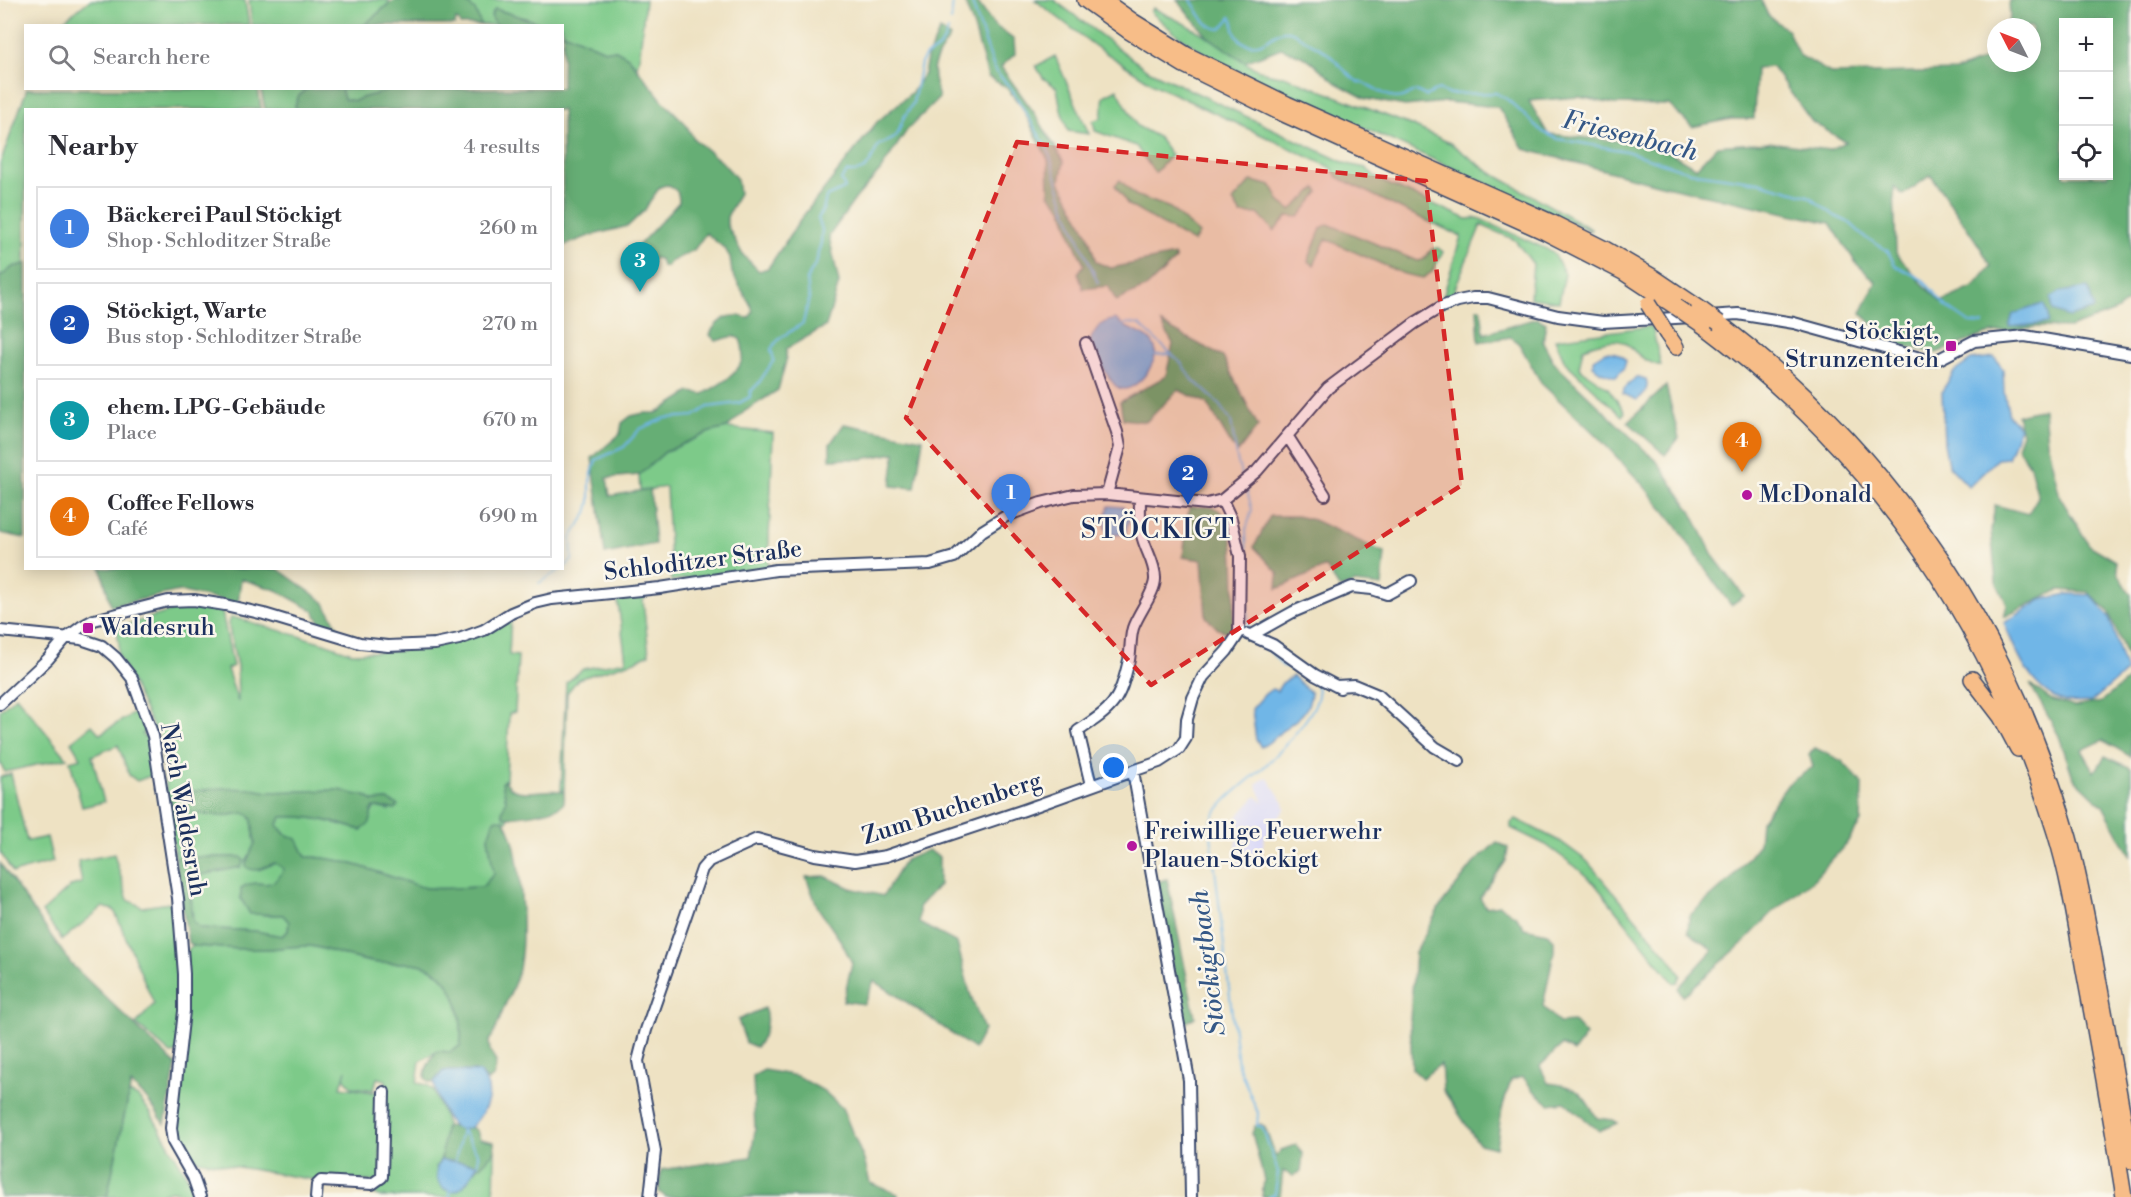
<!DOCTYPE html>
<meta charset="utf-8">
<style>
:root{--surface:#fff;--page:#f2f2f3;--text:#2b2b33;--muted:#7c7c81;--line:#e1e1e2;--accent:#b5179e}
body{margin:0;font-family:"Libre Bodoni",serif;background:var(--page);color:var(--text)}
.controls{position:absolute;right:18px;top:18px;display:grid;overflow:hidden;border-radius:0px;box-shadow:0 3px 15px #0003}
.controls button{width:54px;height:54px;display:grid;place-items:center;padding:0;border:0;border-bottom:2px solid var(--line);background:var(--surface);color:var(--text);font:30px sans-serif}
.compass{position:absolute;left:1987px;top:18px;width:54px;height:54px;border-radius:50%;background:var(--surface);box-shadow:0 3px 15px #0003;rotate:312deg}
.you{position:absolute;left:1114px;top:768px;width:21px;height:21px;margin:-15px;border:4px solid #fff;border-radius:50%;background:#1a73e8;box-shadow:0 0 0 9px #1a73e833}
.badge{display:grid;place-items:center;width:39px;height:39px;border-radius:50%;background:var(--accent);color:#fff;font-size:20px;font-weight:700}
.pin{position:absolute;translate:-50% -50px;filter:drop-shadow(0 2px 3px #0008)}
.pin::after{content:'';position:absolute;top:32px;width:21px;height:18px;background:inherit;clip-path:polygon(0 0,100% 0,50% 100%)}
.list{margin:0;padding:0;list-style:none}
h2{display:flex;justify-content:space-between;align-items:center;height:78px;margin:0;padding:0 24px;font-size:26px}
h2 small{font-size:20px;font-weight:400;color:var(--muted)}
.list li{display:grid;grid-template-columns:39px 1fr auto;gap:18px;align-items:center;box-sizing:border-box;height:84px;margin:0 12px 12px;padding:0 12px;border:2px solid var(--line);border-radius:0px}
.list b{display:block;font-size:22px;white-space:nowrap}
.list p{margin:0;font-size:20px;white-space:nowrap;color:var(--muted)}
.list em{font-size:20px;font-style:normal;color:var(--muted)}
.icon{flex:none;width:33px;height:33px;fill:none;stroke:currentColor;stroke-width:2;stroke-linecap:round;stroke-linejoin:round}
.map{position:relative;flex:none;width:2131px;height:1197px;overflow:hidden}
.search{position:absolute;background:var(--surface);box-shadow:0 3px 15px #0003;left:24px;top:24px;width:540px;height:66px;display:flex;align-items:center;gap:15px;box-sizing:border-box;padding:0 21px;border-radius:0px;color:var(--muted);font-size:22px}
.panel{position:absolute;background:var(--surface);box-shadow:0 3px 15px #0003;left:24px;top:108px;width:540px;height:462px;border-radius:0px}
.map>svg:first-child{display:block}
</style>
<div class="map">
<svg width="2131" height="1197" viewBox="0 0 2131 1197">
<rect width="100%" height="100%" fill="#fbf7ec"/>
<filter id="ink" filterUnits="userSpaceOnUse"><feTurbulence type="fractalNoise" baseFrequency=".0167" numOctaves="2"/><feDisplacementMap in="SourceGraphic" scale="12" xChannelSelector="R" yChannelSelector="G"/><feConvolveMatrix kernelMatrix="1 2 1 2 8 2 1 2 1" color-interpolation-filters="sRGB"/></filter>
<filter id="wash" filterUnits="userSpaceOnUse"><feTurbulence type="fractalNoise" baseFrequency=".008" numOctaves="4" result="noise"/><feDisplacementMap in="SourceGraphic" scale="24" xChannelSelector="R" yChannelSelector="G"/><feGaussianBlur stdDeviation="1.35" result="paint"/><feColorMatrix in="noise" values="0 0 0 0 0 0 0 0 0 0 0 0 0 0 0 0 0 1.4 0 .05"/><feComposite in="paint" operator="in"/></filter>
<g filter="url(#wash)">
<rect width="100%" height="100%" fill="#eee2c3"/>
<!-- built -->
<path fill="#d8d7f8" d="M1267,777L1284,803L1285,809L1264,839L1260,864L1252,867H1243L1234,859L1238,836L1228,827L1256,796L1264,803L1256,784Z"/>
<!-- green -->
<path fill="#7dca89" stroke="#4c7c74" stroke-width="1.5" d="M90,0H245L249,25H58Z
M249,0H389V3L364,26L252,25Z
M463,0H645L640,54L637,67L628,57L616,50H605L563,32L562,26L542,25L534,21L495,9L491,16L496,25H481L470,6Z
M1035,0H1054L1146,69L1347,164L1366,168L1379,180L1467,219L1478,218L1553,252L1565,274L1559,302L1530,298L1533,264L1515,240L1481,225L1450,300H1445L1443,297L1461,236L1401,209L1337,177L1332,168L1155,85L1095,46Z
M1153,8C1172,18 1191,26 1208,37C1231,51 1256,76 1284,76L1413,126L1450,143L1488,171L1591,229V231L1214,60L1175,33L1151,12Z
M1055,56L1089,134L1068,131L1061,110L1057,88L1043,78L1036,66Z
M27,89H258L261,109L26,110L25,264L13,267L0,277V164Z
M261,89H307L298,97L295,106L297,110L265,109Z
M341,89H391C381,96 368,94 355,101L344,99Z
M1117,89L1137,126L1158,137L1171,155L1155,173L1136,146L1095,131L1093,121L1101,118L1104,96Z
M1120,180L1135,195L1170,208L1199,234L1193,242L1128,205L1115,185Z
M1251,181L1272,186L1280,202L1291,210L1316,188L1319,192L1299,217L1288,216L1274,231L1258,214H1241L1233,201Z
M1328,224L1417,261L1423,260L1432,249L1438,248L1443,252L1432,272L1423,278L1404,274L1326,239L1314,265L1308,261L1321,228Z
M1652,326L1661,366C1620,355 1639,327 1583,348L1579,368L1608,388L1625,412L1622,416L1565,362L1555,339Z
M727,428L773,433L768,567L671,581L666,487L640,491L639,475L665,452L710,432Z
M647,594L643,601L649,654L635,661L578,679L567,693L564,792L561,790L566,683L583,669L626,661L617,596Z
M191,603L221,607L233,666L227,669L238,702L237,666L228,623L232,617L324,643L352,653L394,651L436,647L511,617L509,655L518,656L515,712L509,714L506,781L504,780L502,782L506,800L503,815L509,817L506,823L504,820L488,837L494,874L482,887C465,887 438,891 422,887C384,876 347,857 306,857L297,839L285,834L277,825L282,817C310,815 334,823 361,830L375,807L389,810L388,800L373,801L365,796L353,794L340,790L268,792L252,789L185,792L167,799L160,733L158,728L154,729L118,654L119,643L117,632L120,627L172,611V604Z
M16,696L67,758L5,772L0,763V710Z
M137,711L139,715L142,716L148,730L142,734L144,737L149,735L156,772L153,775L137,781L129,775L118,745L92,756L104,802L82,807L70,761L81,758L71,742L92,725L100,734Z
M11,774L27,841L47,837L53,862L13,873L0,852V777Z
M169,811L222,816L244,813L249,815L252,820L255,843L246,862L258,870L276,863L284,869C269,896 261,875 242,888L241,899L264,915H283L289,922L288,931L281,936L255,931L199,928L193,921L190,881L192,877L244,861L241,857H175Z
M1516,819L1561,842L1587,861L1672,961L1681,975L1678,982L1674,983L1595,884L1576,867L1546,845L1511,828V823Z
M114,854L128,900L142,907L176,902L178,945L176,947V952L179,955L181,1005L177,1053L171,1054L136,1024L154,1004L114,910L103,907L62,940L42,912L71,886L82,883L78,861Z
M194,946C217,947 241,950 264,949C278,949 295,945 310,946C334,950 357,962 381,963C401,964 417,959 435,971C457,984 464,1022 460,1046L450,1052L438,1051L420,1061L417,1083L427,1085L434,1091C436,1101 442,1109 445,1119C448,1130 443,1159 436,1167L465,1184C473,1170 483,1162 495,1151L494,1197H381L362,1188L320,1184L372,1187L379,1190L378,1184L386,1182V1080L377,1078L374,1090L352,1087L344,1078L346,1070L341,1087L379,1093L381,1176L375,1182L325,1178L314,1180L186,1158L175,1134L187,954L189,948Z
M129,1093L138,1097L150,1112L190,1181L196,1197C181,1197 175,1184 157,1197H107Z"/>
<!-- forest -->
<path fill="#66ae75" stroke="#406e6a" stroke-width="1.5" fill-rule="evenodd" d="M394,0H463L475,10L481,25H460L459,21L456,20L455,25H364Z
M964,0H976L993,24L1014,40L1015,54L1001,67L1035,114L1064,162L1060,181L1088,235L1096,262L1111,268L1174,255L1176,259L1147,287L1116,301L1108,286L1083,289L1078,273L1084,265L1072,238L1062,208L1049,194L1048,160L1022,107L1006,87L988,77L974,28Z
M1177,0H1761L1768,15L1788,31L1799,55L1832,74L1956,71L1991,57L1996,47V63H2032V27H2006L2010,17L2009,0H2131V300L2116,311L2070,328L2036,327L1987,334L1936,353L1893,344L1861,313L1876,282L1856,263L1830,223L1661,185L1524,149L1498,107L1446,102L1405,106L1366,99L1336,83L1308,59L1281,48L1245,62L1207,36ZM2064,22H2108V176H2064ZM1772,67L1812,122L1846,142L1829,150L1769,142L1717,146L1696,168L1666,150L1621,141L1548,134L1529,101L1579,97L1613,104L1669,105L1692,127L1731,119H1754L1756,68ZM1931,175C1950,206 1974,234 1991,266L1974,287L1941,302L1918,279L1896,253L1894,187L1903,195Z
M495,9L534,21L542,25H496L491,16Z
M940,30L950,37C932,65 929,65 939,98L907,130L880,171L856,198L829,236L839,283L826,326L786,349V361L778,390L745,411L727,428L710,432L665,452L639,475L607,478L610,496L650,489L655,544L605,554L592,458L620,434L622,423L631,416L644,413H657L690,392L703,394C725,382 752,368 740,339L734,336L716,341L710,335C713,326 723,316 734,316C739,315 744,318 749,318L753,312L751,306L732,273L730,257L725,249L706,233L694,250L670,262L667,267L662,266L660,259L654,258L650,265L638,273C630,271 625,270 623,262L679,202C679,191 676,189 666,185L660,187L650,201L645,210L628,226L589,236L563,246L562,110H297L295,106L298,97L307,89H341L344,99L355,101C368,94 382,95 391,89L562,88L563,32L605,50H616L628,57L663,101L685,123L694,139L723,163L737,179L739,193L727,217V225L743,255L759,271L768,268L803,216L877,122L912,92L924,74L927,58Z
M25,264H26L25,538L0,533V277L13,267Z
M1477,308H1481L1484,334L1537,318L1546,323L1543,342L1555,364L1658,463L1691,511L1714,557L1744,596L1731,605L1714,582L1676,525L1643,485L1597,436L1542,384L1519,344L1511,337L1479,342Z
M1162,324L1223,357L1258,426L1238,452L1232,446L1207,403L1178,390L1146,422L1123,419L1120,402L1166,376L1173,344Z
M1666,386L1679,438L1665,455L1628,422Z
M2044,409L2047,442L2060,497L2089,545L2116,561L2118,573L2131,595V757L2103,740L2082,750L2095,772L2105,756L2131,768V857L2103,806L2073,777L2059,736L2030,684L2050,699L2074,707L2101,702L2129,679L2127,657L2108,611L2088,592L2059,590L2004,617L2007,604L1996,582L1991,531L1995,505L2028,514L2038,497L2030,466L2017,447L2022,433L2017,415Z
M844,424L923,439L915,488L891,486L895,453L862,459H830V444Z
M1189,507C1197,507 1210,505 1217,509C1241,522 1234,609 1233,634L1218,629L1206,617L1202,560L1183,557Z
M1270,516H1297L1314,520L1385,553L1382,586L1355,583L1339,588L1326,567L1277,589L1278,573L1254,547Z
M101,568L278,569L324,602L340,631L322,626L314,611L276,590L241,579L238,604L179,591L111,606Z
M1815,748L1842,761L1862,783L1861,822L1846,844L1814,879L1772,913L1744,942L1683,996L1678,988L1713,950L1688,932L1689,916L1732,878L1759,844L1761,821L1788,784L1813,767L1809,754Z
M504,780C508,783 509,788 514,790C529,796 548,787 564,792C564,796 566,802 562,805C554,812 515,817 504,817L502,812L506,800L502,782Z
M223,788L252,789L268,792L340,790L353,794L365,796L373,801L388,800L398,805L395,809L374,807L371,811C372,822 370,825 361,830C335,822 309,815 282,817L277,825L285,834L297,839L306,857C347,857 384,876 422,887C438,891 465,887 482,887L494,874L488,837L494,820L498,819L504,820C523,847 525,936 519,969C516,983 509,995 504,1008C499,1020 497,1030 489,1041L490,1051L496,1062L494,1076L488,1081L479,1072L475,1071H444L434,1082H429L425,1078C425,1069 430,1057 438,1051L450,1052L460,1046C464,1022 457,985 435,971C417,959 401,964 382,963C357,962 334,950 310,946C295,945 278,949 264,949C241,950 217,947 194,946L188,942L175,857H241L244,861L241,867L192,877L190,882L191,910L193,921L200,928L255,931L282,936L288,931L289,922L283,915L250,914L241,899V888C261,875 270,896 284,869L275,863C265,866 256,874 246,867V863L255,843L252,820L249,815L244,813L222,816L169,811L167,799L185,792Z
M1497,842L1508,848L1506,861L1480,898L1486,907L1499,905L1517,917L1524,928L1547,933L1554,940V951L1543,1006L1559,1023L1574,1022L1586,1035L1574,1052L1562,1045L1540,1066L1548,1083C1580,1086 1581,1093 1597,1118L1613,1120L1618,1123L1599,1131L1565,1102L1549,1104L1536,1093L1523,1077L1511,1080L1502,1109L1496,1148L1479,1144L1443,1090L1441,1064L1422,1078L1412,1069L1410,1019L1415,953L1439,908L1473,864Z
M928,850L939,857V885L919,906V923L957,943L970,993L984,1030L974,1049C940,1026 909,1002 874,981L864,1004L843,1001L852,963L842,943L818,908L806,877L825,876L850,888L883,896L905,860Z
M0,863L71,964L176,1065L165,1124L146,1098L131,1084L107,1197H0Z
M1167,879L1195,1017L1183,1025L1156,882Z
M764,1008C770,1020 764,1039 756,1047L746,1043L738,1020Z
M764,1070L797,1076L824,1091L842,1108L864,1160L870,1183L898,1194V1197H666L659,1192L661,1170L751,1157L755,1130L753,1076Z
M1261,1124L1265,1128L1276,1157L1281,1150L1296,1145L1303,1153L1301,1172L1293,1176L1283,1171L1280,1197H1262L1264,1180L1252,1133L1255,1126Z
M450,1126L462,1130L471,1127L477,1131L480,1139L494,1142L495,1151L482,1165L475,1168L477,1164L441,1160L445,1127Z"/>
<!-- water -->
<path fill="#70b6e7" stroke="#4672a2" stroke-width="1.5" d="M2088,288L2094,309L2069,317L2053,311L2051,298L2060,292Z
M2043,304L2048,313V323L2009,327L2013,314Z
M1115,319C1119,321 1122,324 1126,327C1137,333 1151,335 1155,348C1159,363 1134,395 1119,388C1109,384 1095,351 1090,341C1096,328 1100,322 1115,319Z
M1605,352C1615,352 1620,353 1626,361L1624,368L1616,377L1601,372L1593,366L1594,359Z
M1994,357L2003,369L2004,392L2009,416L2020,427L2008,458L1997,459L1969,487L1948,465L1944,443L1942,391L1954,372L1971,360Z
M1636,377L1646,379C1649,388 1645,394 1637,400L1623,394L1624,389Z
M1109,506L1123,507L1130,517L1125,534L1112,535L1106,529V515Z
M2067,594L2091,595L2109,617L2126,672L2091,702C2083,702 2071,704 2063,701C2029,688 2017,654 2004,623L2041,600Z
M1293,676L1311,693C1309,712 1299,718 1285,728C1277,735 1271,743 1261,747L1256,740L1252,709L1265,694L1272,689L1277,691L1282,683Z
M443,1071L479,1072C497,1091 487,1110 471,1127C466,1129 460,1131 456,1128C445,1122 436,1094 434,1082Z
M441,1160L478,1164C472,1172 467,1186 458,1190C442,1197 429,1174 441,1160Z"/>
<g fill="none" stroke-linecap="round" stroke-linejoin="round">
<!-- stream -->
<path stroke="#70b6e7" stroke-width="2" d="M971,0L995,71L1011,88L1048,150L1065,207L1098,283
M1191,0C1200,14 1203,27 1221,29L1231,17L1233,20C1233,35 1240,47 1258,44C1274,40 1280,22 1299,36C1308,43 1319,46 1327,53C1337,61 1346,74 1357,81C1361,83 1366,84 1370,86C1389,96 1394,104 1416,91L1426,96L1439,89L1447,94L1496,93L1508,100L1543,132L1558,139L1626,151L1690,172L1758,182L1808,196L1835,216L1850,223L1866,238L1887,250L1895,265L1923,280L1947,307L1970,323L1983,324
M951,21L953,0
M1124,325L1127,323L1140,325L1181,363L1192,379L1217,402L1231,421L1237,459L1242,478
M1155,355L1172,354
M1246,486L1252,510L1246,530L1248,630
M539,583L566,566L572,560L571,538L587,513L590,502V480L596,460L624,447L640,429L656,422L666,418L694,416L708,407L739,403L750,397V392L758,384L774,360L771,349C781,334 790,333 803,323L809,298L807,279L817,261L818,252L821,243L822,229L818,219L824,207L826,197L844,189L845,188L841,180L847,172C872,173 868,162 879,145L893,139L897,135L903,119L913,103L921,63L926,55C940,50 944,43 948,30
M1255,642L1269,650L1283,666L1297,668
M462,1130L478,1154V1164
M455,1162L462,1130
M450,1197V1192
M1269,1197L1275,1194L1278,1172L1263,1129L1261,1126H1257L1258,1113L1238,1065L1210,826C1214,803 1250,781 1266,765C1279,753 1322,708 1318,690C1317,683 1310,678 1304,673"/>
</g>
</g>
<g filter="url(#ink)">
<g fill="none" stroke-linecap="round" stroke-linejoin="round">
<defs>
<path id="minor" d="M1708,316L1738,314L1794,323L1931,361L1939,359L1974,341L2025,336L2131,354
M1086,343L1117,432L1120,447L1107,494
M1288,437L1325,495
M0,631L81,639L102,646L116,658L132,678L153,736L178,898L184,974V1011L171,1128L173,1142L193,1177L200,1197
M1248,634L1273,645L1315,675L1340,688
M1252,635L1293,612L1352,587L1372,589L1387,594L1411,581
M1336,686L1354,685L1378,695L1435,747L1459,761
M0,704L48,659L65,639L81,627L94,620L168,601L194,600L225,605L264,614L360,643L388,646L435,644L459,639L484,630L511,613L535,603L552,599L660,588L776,570L930,564L954,557L982,531L1006,516L1041,503L1074,495L1107,494L1207,504L1222,500L1257,471L1328,388L1415,323L1441,307L1458,301L1473,298H1488L1558,316L1603,322L1693,317
M1133,771L1189,1080L1191,1197
M1091,785L1078,731C1114,707 1119,703 1129,660C1131,649 1130,638 1133,628C1138,613 1156,591 1155,578C1155,562 1145,550 1142,535C1139,523 1140,510 1140,498
M316,1197L317,1185L321,1181L372,1184L382,1177L384,1092
M650,1197L655,1151L638,1061L646,1030L702,869L709,861L757,839L815,855L855,861L886,856L1024,810L1133,771L1159,762L1179,749L1186,738L1187,719L1193,698L1203,677L1227,651L1239,633L1240,556L1231,519L1222,500"/>
<path id="highway" d="M1085,0L1127,30L1184,65L1277,111L1545,232L1623,272L1676,307
M1103,0L1134,22L1187,55L1287,104L1553,223L1605,249L1653,277L1699,308
M1719,323C1893,456 2009,629 2069,838C2080,879 2087,920 2095,961C2107,1028 2119,1095 2131,1161
M1704,326C1876,455 1993,627 2055,832C2069,877 2076,924 2084,970C2098,1045 2112,1121 2124,1197
M1667,334L1676,347
M1972,679L2001,717L2018,749"/>
</defs>
<!-- minor casing -->
<use href="#minor" stroke="#3b4a6d" stroke-width="14"/>
<!-- highway casing -->
<use href="#highway" stroke="#3b4a6d" stroke-width="18"/>
<!-- minor -->
<use href="#minor" stroke="#fff" stroke-width="10"/>
<!-- highway -->
<use href="#highway" stroke="#f7bd88" stroke-width="15"/>
<defs>
<path id="highway-bridge" d="M1648,304L1667,334
M1676,307L1704,326
M1699,308L1719,323"/>
</defs>
<!-- highway-bridge casing -->
<use href="#highway-bridge" stroke="#3b4a6d" stroke-width="18" stroke-linecap="butt"/>
<!-- highway-bridge -->
<use href="#highway-bridge" stroke="#f7bd88" stroke-width="15"/>
</g>
</g>
<!-- marked area -->
<path fill="#d62828" fill-opacity="0.2" stroke="#d62828" stroke-width="4.5" stroke-dasharray="12 8" stroke-linejoin="round" d="M1017,142L1426,181L1462,485L1151,685L906,418Z"/>
<!-- markers -->
<g fill="#b5179e" stroke="#fbf7ec" stroke-width="2">
<rect x="1945" y="340" width="12" height="12" rx="3"/>
<circle cx="1747" cy="495" r="6"/>
<rect x="82" y="622" width="12" height="12" rx="3"/>
<circle cx="1132" cy="846" r="6"/>
</g>
<g text-anchor="middle" dominant-baseline="central" stroke-width="5" stroke-linejoin="round" paint-order="stroke">
<!-- poi labels -->
<g font-size="24" fill="#1b2f5e" stroke="#fbf7ec" text-anchor="start">
<text x="1939" y="332" text-anchor="end">Stöckigt,<tspan x="1939" dy="28">Strunzenteich</tspan></text>
<text x="1759" y="495">McDonald</text>
<text x="100" y="628">Waldesruh</text>
<text x="1144" y="832">Freiwillige Feuerwehr<tspan x="1144" dy="28">Plauen-Stöckigt</tspan></text>
</g>
<!-- street labels -->
<g font-size="24" fill="#1b2f5e" stroke="#fbf7ec">
<text transform="translate(703 561) rotate(-7)">Schloditzer Straße</text>
<text transform="translate(952 809) rotate(-18)">Zum Buchenberg</text>
<text transform="translate(183 810) rotate(80)">Nach Waldesruh</text>
</g>
<!-- water labels -->
<g font-size="26" font-style="italic" fill="#355887" stroke="#fbf7ec">
<text transform="translate(1630 136) rotate(14)">Friesenbach</text>
<text transform="translate(1208 963) rotate(-97)">Stöckigtbach</text>
</g>
<!-- quarter labels -->
<g font-size="27" letter-spacing="1.5" fill="#1b2f5e" stroke="#fbf7ec">
<text x="1158" y="530">STÖCKIGT</text>
</g>
</g>
</svg>
<div class="controls">
<button>+</button>
<button>−</button>
<button><svg class="icon" aria-label="locate" viewBox="0 0 24 24"><circle cx="12" cy="12" r="6"/><path d="M12 2v4M12 18v4M2 12h4M18 12h4"/></svg></button>
</div>
<svg class="compass" viewBox="-18 -18 36 36"><path d="M0-13l5 13h-10z" fill="#e53935"/><path d="M0 13l5-13h-10z" fill="#7c7c81"/></svg>
<div class="you"></div>
<div class="pin badge" style="left:1011px;top:524px;background:#3f7fe0">1</div>
<div class="pin badge" style="left:1188px;top:505px;background:#1a4fb4">2</div>
<div class="pin badge" style="left:640px;top:292px;background:#0f9aa8">3</div>
<div class="pin badge" style="left:1742px;top:472px;background:#e8710a">4</div>
<div class="search"><svg class="icon" aria-label="search" viewBox="0 0 24 24"><circle cx="10" cy="10" r="6"/><path d="M15 15l6 6"/></svg>Search here</div>
<section class="panel">
<h2>Nearby<small>4 results</small></h2>
<ul class="list">
<li><span class="badge" style="background:#3f7fe0">1</span><div><b>Bäckerei Paul Stöckigt</b><p>Shop · Schloditzer Straße</p></div><em>260 m</em></li>
<li><span class="badge" style="background:#1a4fb4">2</span><div><b>Stöckigt, Warte</b><p>Bus stop · Schloditzer Straße</p></div><em>270 m</em></li>
<li><span class="badge" style="background:#0f9aa8">3</span><div><b>ehem. LPG-Gebäude</b><p>Place</p></div><em>670 m</em></li>
<li><span class="badge" style="background:#e8710a">4</span><div><b>Coffee Fellows</b><p>Café</p></div><em>690 m</em></li>
</ul>
</section>
</div>
